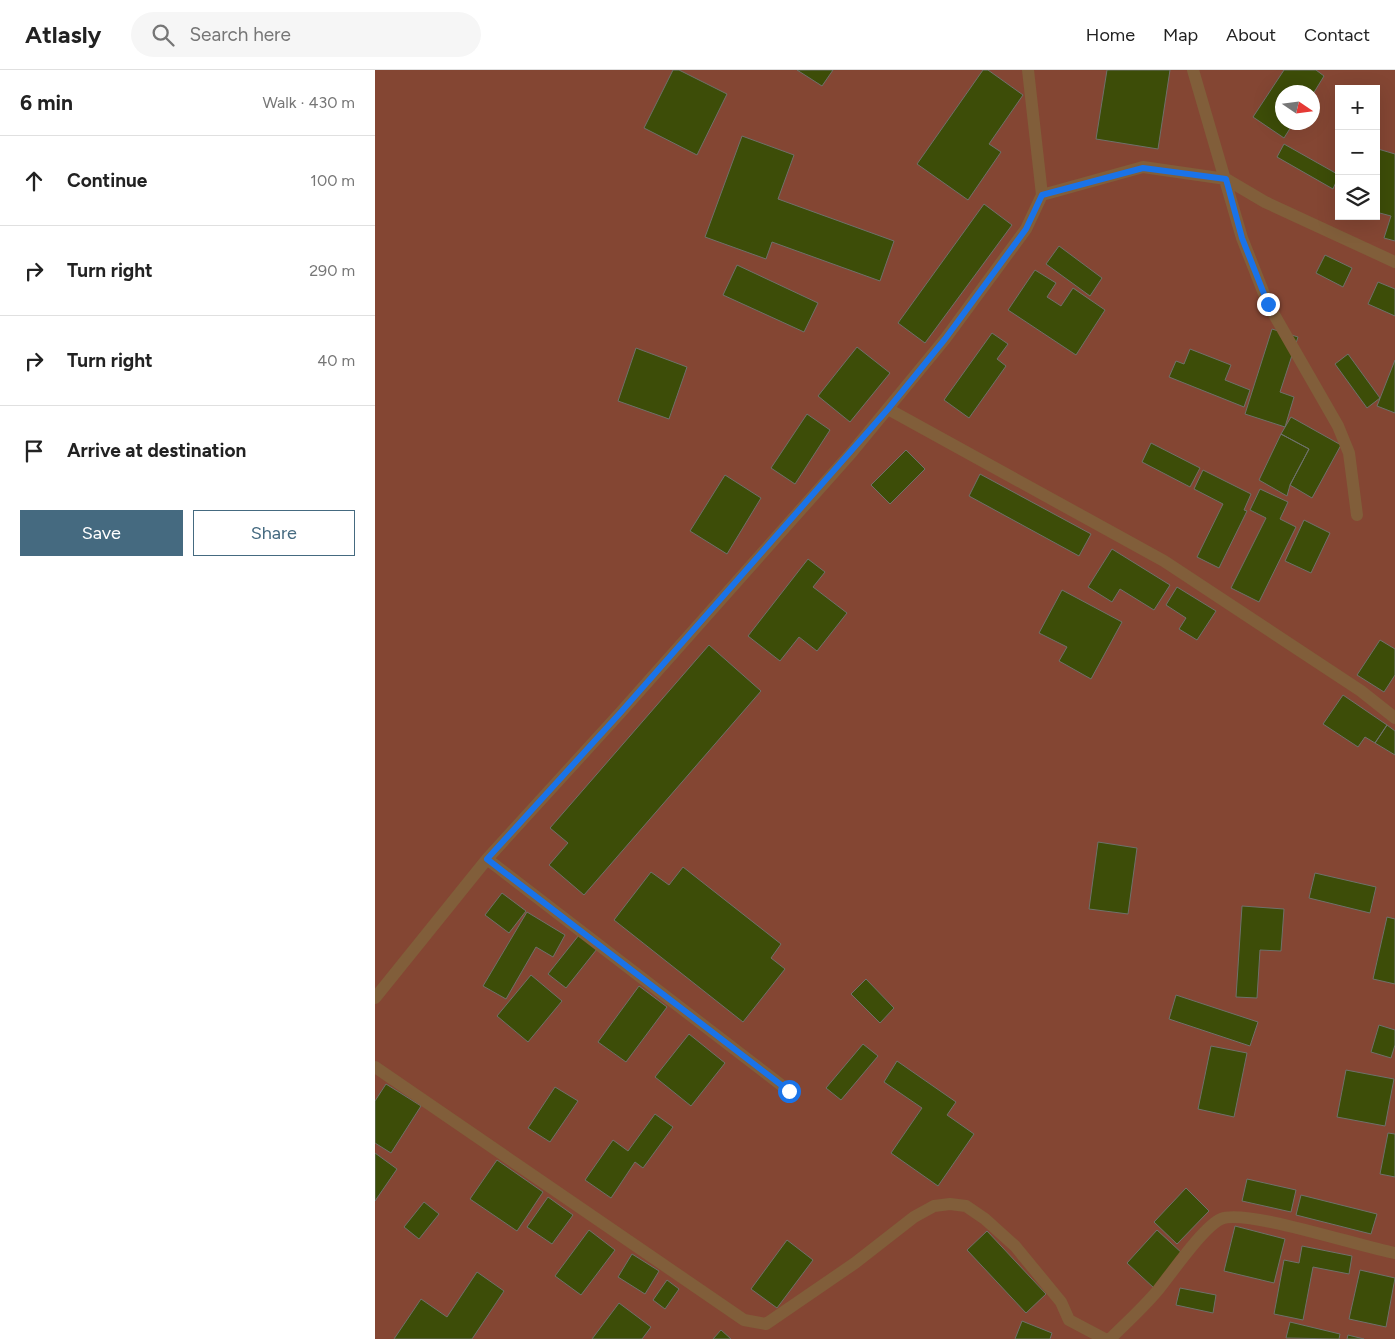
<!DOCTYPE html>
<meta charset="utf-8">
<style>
:root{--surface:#fff;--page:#f6f6f6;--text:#222;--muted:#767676;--line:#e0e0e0;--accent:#456a80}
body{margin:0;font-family:Figtree,sans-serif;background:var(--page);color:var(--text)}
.controls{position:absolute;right:15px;top:15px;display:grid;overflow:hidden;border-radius:0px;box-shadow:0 5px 20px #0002}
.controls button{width:45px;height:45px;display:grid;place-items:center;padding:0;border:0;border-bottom:1px solid var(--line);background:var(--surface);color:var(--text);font:25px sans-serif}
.compass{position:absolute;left:900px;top:15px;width:45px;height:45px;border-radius:50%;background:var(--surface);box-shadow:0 5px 20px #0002;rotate:103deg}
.stop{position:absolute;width:15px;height:15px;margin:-11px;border:4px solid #1a73e8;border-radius:50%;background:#fff}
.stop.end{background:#1a73e8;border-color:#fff;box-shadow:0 1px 5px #0008}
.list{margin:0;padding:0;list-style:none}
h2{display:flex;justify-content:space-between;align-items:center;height:65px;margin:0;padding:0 20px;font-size:21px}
h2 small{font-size:16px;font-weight:400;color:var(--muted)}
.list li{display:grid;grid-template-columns:32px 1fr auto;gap:15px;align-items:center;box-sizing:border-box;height:90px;padding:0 20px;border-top:1px solid var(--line)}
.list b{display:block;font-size:19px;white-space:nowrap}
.list em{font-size:16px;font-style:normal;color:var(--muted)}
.actions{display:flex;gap:10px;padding:15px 20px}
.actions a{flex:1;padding:11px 0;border:1px solid var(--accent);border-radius:0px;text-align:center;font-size:18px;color:var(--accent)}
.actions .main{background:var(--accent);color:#fff}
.icon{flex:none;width:28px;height:28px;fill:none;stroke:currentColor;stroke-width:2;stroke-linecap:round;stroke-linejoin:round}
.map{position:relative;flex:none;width:1020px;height:1269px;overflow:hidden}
header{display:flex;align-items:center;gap:30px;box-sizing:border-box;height:70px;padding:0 25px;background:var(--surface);border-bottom:1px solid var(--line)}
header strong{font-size:24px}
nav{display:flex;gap:28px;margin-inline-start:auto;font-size:18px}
.search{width:350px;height:45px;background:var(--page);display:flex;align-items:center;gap:12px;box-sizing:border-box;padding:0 18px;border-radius:28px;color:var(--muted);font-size:19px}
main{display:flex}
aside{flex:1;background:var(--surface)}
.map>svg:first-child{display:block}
</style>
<header>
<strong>Atlasly</strong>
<div class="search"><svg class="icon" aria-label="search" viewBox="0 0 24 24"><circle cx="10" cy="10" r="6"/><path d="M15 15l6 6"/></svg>Search here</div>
<nav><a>Home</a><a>Map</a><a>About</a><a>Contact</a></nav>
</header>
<main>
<aside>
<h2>6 min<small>Walk · 430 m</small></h2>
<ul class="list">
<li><svg class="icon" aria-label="ahead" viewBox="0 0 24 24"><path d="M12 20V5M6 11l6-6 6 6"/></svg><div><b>Continue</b></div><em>100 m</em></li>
<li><svg class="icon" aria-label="right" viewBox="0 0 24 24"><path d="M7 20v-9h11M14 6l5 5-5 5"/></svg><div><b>Turn right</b></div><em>290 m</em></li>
<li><svg class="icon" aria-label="right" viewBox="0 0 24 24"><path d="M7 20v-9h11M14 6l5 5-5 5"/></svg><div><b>Turn right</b></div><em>40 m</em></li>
<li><svg class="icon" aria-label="arrive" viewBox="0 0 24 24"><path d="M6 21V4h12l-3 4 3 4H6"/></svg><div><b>Arrive at destination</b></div></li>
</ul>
<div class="actions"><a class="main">Save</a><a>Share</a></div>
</aside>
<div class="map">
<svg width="1020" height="1269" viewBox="0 0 1020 1269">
<rect width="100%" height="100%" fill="#31302a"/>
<!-- green -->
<path fill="#844633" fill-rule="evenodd" d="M0,0H1020V1269H0ZM964,19H1001V146H964ZM908,22H938V52H908Z"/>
<!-- building -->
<path fill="#3d4d08" stroke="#6e716a" d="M298,0H304L352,24L322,85L269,58Z
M422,0H458L447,16Z
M608,0H613L648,25L614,74L626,82L593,130L542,94Z
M732,0H795L783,79L721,69Z
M909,0H941L949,6L938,24L908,22V52H919L909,68L878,47Z
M367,66L419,85L403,129L519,171L505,211L397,172L391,189L330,167Z
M909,74L964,105L958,119L902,87Z
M1003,79L1020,84V171L1009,168L1016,146L1001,142Z
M609,134L637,155L550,273L523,253Z
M684,176L727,208L715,226L671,194Z
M950,185L977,198L968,217L941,203Z
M362,195L443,233L429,262L348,225Z
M660,200L681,213L672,227L686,236L698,218L730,240L701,285L633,240Z
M1003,212L1020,219V246L993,234Z
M897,259L923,267L905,322L919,327L910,357L870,344Z
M617,263L633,274L622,289L631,296L594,348L569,330Z
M482,277L515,303L475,352L443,326Z
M261,278L312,297L294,349L243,331Z
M815,279L856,295L850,310L875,320L869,337L794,307L801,291L809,294Z
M973,284L1005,328L992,338L960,294Z
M1020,290V343L1002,336Z
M432,344L455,360L420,414L396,398Z
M916,347L966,375L937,428L915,415L934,379L906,364Z
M906,364L934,379L915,415L912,426L884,410Z
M776,373L825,398L815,417L767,392Z
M531,380L550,399L515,434L496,415Z
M828,400L876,424L869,440L872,441L844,498L822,487L848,434L819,419Z
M605,404L716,464L704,486L594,426Z
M350,405L386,428L352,484L315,461Z
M885,419L913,432L905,449L921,457L884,532L856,518L891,448L875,440Z
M929,450L955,463L936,503L910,491Z
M737,479L795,515L779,540L745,519L737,532L713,517Z
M433,489L450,502L438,517L472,543L442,581L424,567L405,591L373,566Z
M802,517L841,541L822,570L804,559L811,548L791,535Z
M687,520L747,552L716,609L684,591L692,577L664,563Z
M1005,570L1020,579V605L1009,622L982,605Z
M334,575L386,621L209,825L174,795L193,773L175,758Z
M968,625L1012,655L1000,673L990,667L983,677L948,654Z
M1012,655L1020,661V685L1000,673Z
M723,772L762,778L753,844L714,839Z
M308,797L406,874L396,888L410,899L368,952L239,850L276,802L294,815Z
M940,803L1001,817L995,843L934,828Z
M127,823L151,841L134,863L110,845Z
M867,836L909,839L906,881L885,880L882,928L861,927Z
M152,842L190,865L178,887L161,877L131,929L108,916Z
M1012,847L1020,849V914L998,909Z
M204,865L222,879L191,918L173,904Z
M156,905L187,931L153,972L122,946Z
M491,909L519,938L505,953L476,924Z
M264,916L292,937L251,992L223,972Z
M801,925L883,952L875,976L794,949Z
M1004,955L1020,960V975L1016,988L996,982Z
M314,964L350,993L316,1036L280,1007Z
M488,974L503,986L466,1030L451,1018Z
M836,976L872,983L859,1047L823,1039Z
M522,991L581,1032L572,1045L599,1064L563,1116L516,1083L547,1038L509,1012Z
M971,1000L1019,1009L1010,1056L962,1047Z
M11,1014L46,1036L16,1083L0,1073V1031Z
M180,1017L203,1031L175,1072L153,1058Z
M280,1044L298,1057L268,1098L260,1092L236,1128L210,1110L238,1070L253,1081Z
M1013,1063L1020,1064V1107L1005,1104Z
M0,1083L22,1099L0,1131Z
M122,1090L168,1122L142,1161L95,1129Z
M872,1109L921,1120L916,1142L867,1131Z
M811,1118L834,1141L802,1174L779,1152Z
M926,1125L1002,1144L996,1164L921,1145Z
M173,1127L198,1145L177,1174L152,1157Z
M49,1132L64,1144L44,1169L29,1157Z
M860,1156L910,1169L899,1213L849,1201Z
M214,1160L240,1180L206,1225L180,1206Z
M782,1160L809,1185L779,1218L752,1193Z
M612,1161L671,1224L651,1243L592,1180Z
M412,1170L438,1190L402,1238L376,1219Z
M927,1176L977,1186L974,1204L938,1197L928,1250L899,1244L909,1190L924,1193Z
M257,1184L284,1201L270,1224L243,1207Z
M985,1200L1020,1208L1011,1257L974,1249Z
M102,1202L129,1221L97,1269H19L46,1229L72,1247Z
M292,1210L304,1219L290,1239L278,1230Z
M805,1218L841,1225L838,1243L801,1235Z
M244,1233L276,1257L267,1269H217Z
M647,1251L677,1263L675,1269H640Z
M915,1252L965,1264L964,1269L911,1268Z
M346,1260L356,1269H338Z
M973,1265L989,1269H972Z"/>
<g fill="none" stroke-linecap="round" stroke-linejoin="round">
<!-- minor -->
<path stroke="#815e3a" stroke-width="12" d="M818,0L867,168L893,234L963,356L974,383L982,445
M667,125L768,97L851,109L890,132L1020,192
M513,339L789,491L986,621L1020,648
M112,789L414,1021
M0,928L112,789L246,642L477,382L570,269L651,159L667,125L653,0
M0,997L369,1250L391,1254L480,1193L539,1147L559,1136L575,1134L591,1136L610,1149L640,1176L686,1232L694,1250L730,1269
M735,1269C751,1253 768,1238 783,1220C796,1204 829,1156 846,1149C870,1138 986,1177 1020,1183"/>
</g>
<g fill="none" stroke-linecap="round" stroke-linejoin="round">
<!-- route -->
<path stroke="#1a73e8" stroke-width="6" d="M414,1021L112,789L246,642L513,339L570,269L651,159L667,125L768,98L851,109L867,168L893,234"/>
</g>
</svg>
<div class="controls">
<button>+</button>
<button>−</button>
<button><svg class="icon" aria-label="layers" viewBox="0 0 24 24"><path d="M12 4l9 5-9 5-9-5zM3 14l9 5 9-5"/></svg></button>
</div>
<svg class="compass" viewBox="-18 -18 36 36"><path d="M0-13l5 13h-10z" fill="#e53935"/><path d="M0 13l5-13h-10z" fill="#767676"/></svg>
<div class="stop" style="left:414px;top:1021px"></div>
<div class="stop end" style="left:893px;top:234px"></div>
</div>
</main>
